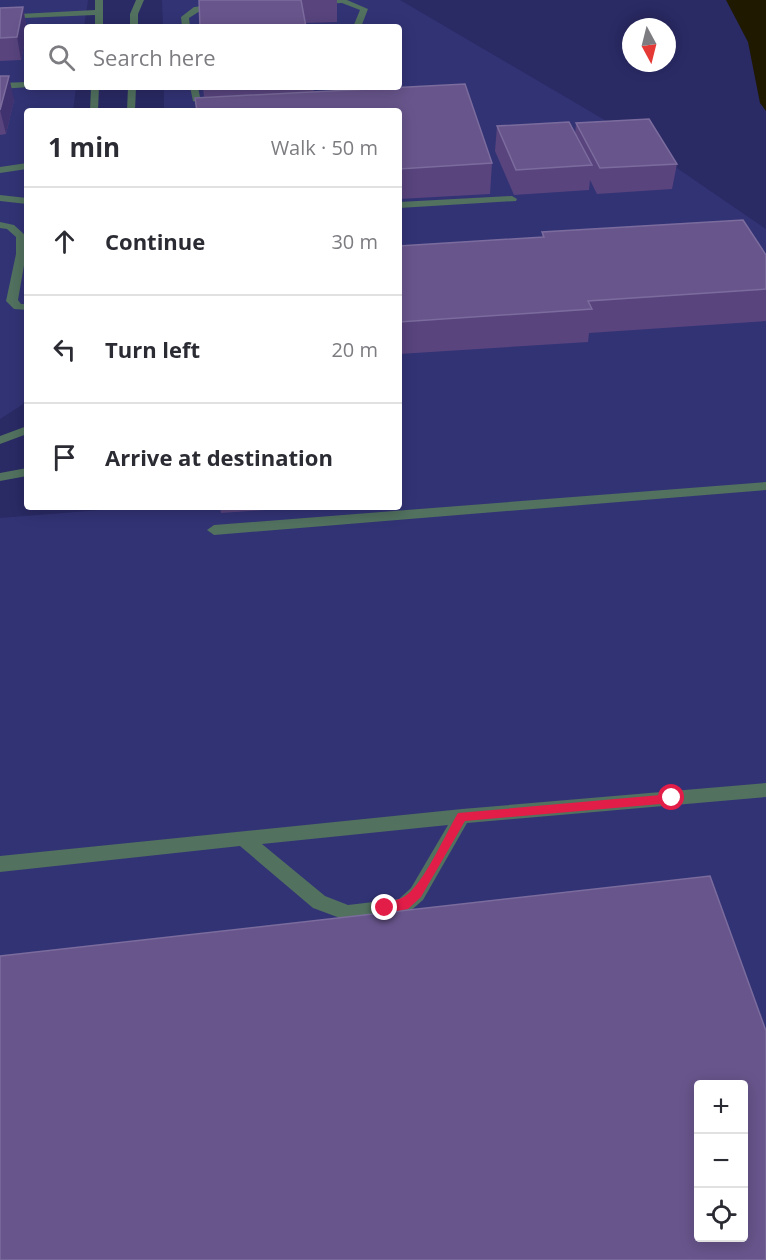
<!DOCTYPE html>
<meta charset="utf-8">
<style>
:root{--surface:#fff;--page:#f7f7f7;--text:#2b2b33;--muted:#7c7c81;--line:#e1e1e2}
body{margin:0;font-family:"Open Sans",sans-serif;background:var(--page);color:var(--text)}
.controls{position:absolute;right:18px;bottom:18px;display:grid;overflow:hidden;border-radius:6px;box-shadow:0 3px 15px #0003}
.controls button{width:54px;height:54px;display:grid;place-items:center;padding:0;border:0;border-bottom:2px solid var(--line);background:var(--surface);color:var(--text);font:30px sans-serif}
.compass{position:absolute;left:622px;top:18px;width:54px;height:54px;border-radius:50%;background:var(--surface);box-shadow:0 3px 15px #0003;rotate:173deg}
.stop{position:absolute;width:18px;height:18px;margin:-14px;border:4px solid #e11d48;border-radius:50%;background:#fff}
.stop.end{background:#e11d48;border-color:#fff;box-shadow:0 2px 6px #0008}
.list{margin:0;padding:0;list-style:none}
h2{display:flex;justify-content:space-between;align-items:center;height:78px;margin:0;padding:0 24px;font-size:26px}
h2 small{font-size:20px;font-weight:400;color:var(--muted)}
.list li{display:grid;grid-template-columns:39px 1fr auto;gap:18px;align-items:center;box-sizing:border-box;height:108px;padding:0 24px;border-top:2px solid var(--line)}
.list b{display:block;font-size:22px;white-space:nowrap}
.list em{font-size:20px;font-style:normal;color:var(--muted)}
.icon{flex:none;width:33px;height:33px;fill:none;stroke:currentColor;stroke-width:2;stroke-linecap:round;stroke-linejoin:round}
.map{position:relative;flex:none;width:766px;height:1260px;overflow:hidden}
.search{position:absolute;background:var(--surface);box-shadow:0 3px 15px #0003;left:24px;top:24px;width:378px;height:66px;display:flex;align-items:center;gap:15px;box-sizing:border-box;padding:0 21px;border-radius:6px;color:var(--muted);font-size:22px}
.panel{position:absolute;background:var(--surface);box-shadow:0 3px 15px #0003;left:24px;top:108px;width:378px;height:402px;border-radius:6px}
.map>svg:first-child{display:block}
</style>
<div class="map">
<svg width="766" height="1260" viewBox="0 0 766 1260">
<rect width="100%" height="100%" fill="#2a2a65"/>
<!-- built -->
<path fill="#323375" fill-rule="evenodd" d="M0,0H88L84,27H27V87H76L73,111H27V398L22,405L0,419Z
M162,0H400L620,129L766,229V1260H0V518L138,507H399V111H164V87H399V27H163ZM698,1084H744V1238H698Z"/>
<!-- water -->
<path fill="#1f1900" d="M726,0H766V111L760,103L748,42Z"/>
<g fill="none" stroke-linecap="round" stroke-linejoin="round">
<!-- minor -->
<path fill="#52715f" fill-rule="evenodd" d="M95,0H103V27H95V15L0,19V15L95,10Z
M136,0H144L138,14V27H130V14Z
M315,0H347L368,9L361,27H353L360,10L342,3L316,4L312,2Z
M220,4L223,8L200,11L189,18L190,27H182L181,17L194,7Z
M27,82V87H29L0,89V83Z
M91,87H99L98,111H90Z
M128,87H136L135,111H127Z
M190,87H198L200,97L216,103V107L193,101Z
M335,87H343L340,99L321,102V98L333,95Z
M27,163V169L0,173V167Z
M0,195L27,198V204L0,201Z
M512,196L517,199L516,201L399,208V202Z
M0,222L14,225L26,236V254L18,300L21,304H27V310L14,309L6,301L16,254V237L7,229L0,228Z
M27,426V434L0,444V436Z
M27,468V476L0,481V473Z
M766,482V490L214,535L207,530L214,525Z
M766,783V797L467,823L423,900L409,912L348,921L313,908L240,846L0,872V856L462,809ZM448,825L411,888L399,899L348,905L325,896L262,844Z"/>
</g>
<!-- wall -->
<path fill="#59447e" d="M199,0H337V22L305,23Z
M23,7L27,31L21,60L0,61V8Z
M0,76L14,100L6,134L0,135Z
M465,84L492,163L490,194L399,199V111H196L195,98L264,94L204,97L203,87H313L314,92Z
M576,123L677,164L672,189L597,194L590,180L589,190L514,195L495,151L497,126L575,134Z
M542,232L766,255V321L589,333L588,342L399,354V246L542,237Z
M220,507H309L221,513Z"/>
<!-- shaded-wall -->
<path fill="#40326f" d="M23,7L27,31L21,60L17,37Z
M9,76L14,100L6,134L0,110Z"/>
<!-- building -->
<path fill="#68558c" stroke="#7b6c9d" stroke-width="1.5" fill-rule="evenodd" d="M199,0H301L306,27H200Z
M23,7L17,37L0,38V8Z
M0,76H9L0,110Z
M465,84L492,163L399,169V111H197L195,98Z
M649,119L677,164L600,168L576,123Z
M569,122L592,165L516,170L497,126Z
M743,220L766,255V289L588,301L592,309L399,322V246L544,237L542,232Z
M710,876L766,1031V1260H0V956ZM699,1084H744V1238H699Z"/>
<!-- route -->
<path fill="#e11d48" d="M672,794L678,798L672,803L465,821L421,897L408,909L385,913L379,908C384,899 399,904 411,891C428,874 445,835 458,813Z"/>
</svg>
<div class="controls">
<button>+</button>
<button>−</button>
<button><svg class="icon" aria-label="locate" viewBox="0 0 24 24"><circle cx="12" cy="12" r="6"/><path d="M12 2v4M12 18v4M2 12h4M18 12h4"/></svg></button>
</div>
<svg class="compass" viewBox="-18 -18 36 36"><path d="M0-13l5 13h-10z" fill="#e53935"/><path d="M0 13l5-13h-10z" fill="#7c7c81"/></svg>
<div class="stop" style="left:672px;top:798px"></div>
<div class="stop end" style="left:385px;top:908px"></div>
<div class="search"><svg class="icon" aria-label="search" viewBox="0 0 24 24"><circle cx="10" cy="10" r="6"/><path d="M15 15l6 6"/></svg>Search here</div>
<section class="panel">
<h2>1 min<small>Walk · 50 m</small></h2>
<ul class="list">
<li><svg class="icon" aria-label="ahead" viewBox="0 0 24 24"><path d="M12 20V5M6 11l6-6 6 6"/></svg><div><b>Continue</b></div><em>30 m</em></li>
<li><svg class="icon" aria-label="left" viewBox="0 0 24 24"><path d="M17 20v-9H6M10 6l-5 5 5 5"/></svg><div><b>Turn left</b></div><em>20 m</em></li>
<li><svg class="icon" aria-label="arrive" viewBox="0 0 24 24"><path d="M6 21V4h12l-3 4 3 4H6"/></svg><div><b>Arrive at destination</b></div></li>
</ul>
</section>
</div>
